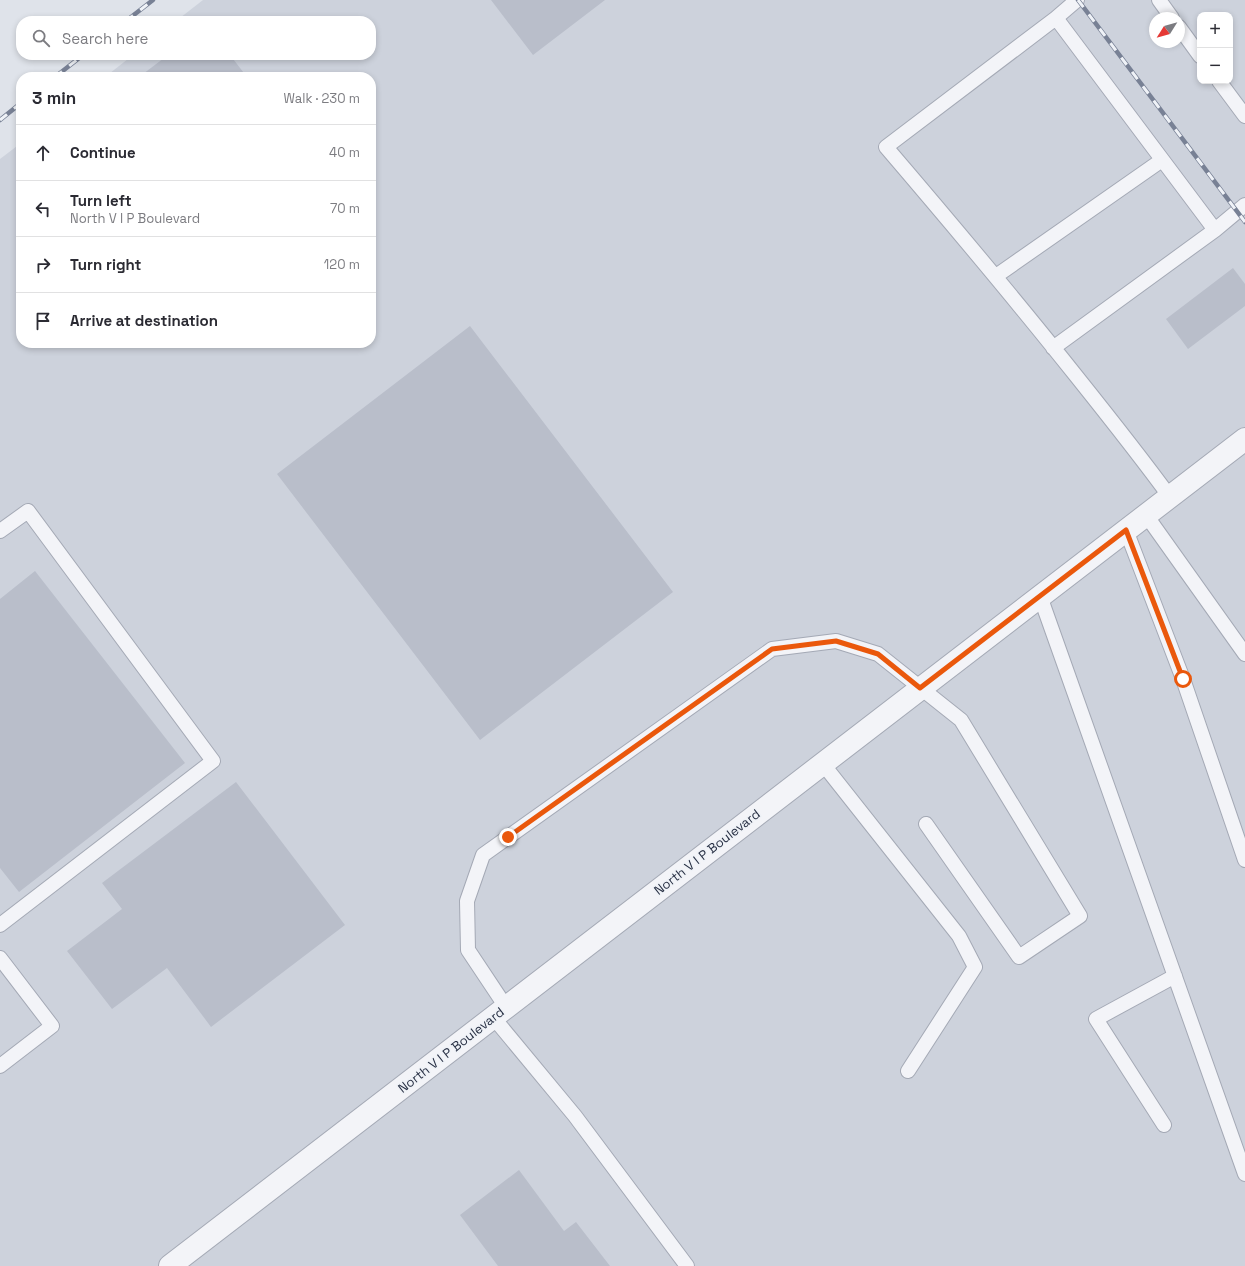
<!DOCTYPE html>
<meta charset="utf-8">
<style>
:root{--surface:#fff;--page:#f7f7f7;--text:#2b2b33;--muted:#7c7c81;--line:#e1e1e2}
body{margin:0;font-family:"Space Grotesk",sans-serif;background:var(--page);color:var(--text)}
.controls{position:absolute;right:12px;top:12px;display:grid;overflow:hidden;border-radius:8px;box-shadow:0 2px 6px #0003}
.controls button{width:36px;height:36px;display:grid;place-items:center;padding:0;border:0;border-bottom:1px solid var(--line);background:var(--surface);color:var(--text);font:20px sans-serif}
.compass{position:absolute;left:1149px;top:12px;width:36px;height:36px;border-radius:50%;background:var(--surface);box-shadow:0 2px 6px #0003;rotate:233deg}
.stop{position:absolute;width:12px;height:12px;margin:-9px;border:3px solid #ea580c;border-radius:50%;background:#fff}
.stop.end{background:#ea580c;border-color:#fff;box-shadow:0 1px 4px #0008}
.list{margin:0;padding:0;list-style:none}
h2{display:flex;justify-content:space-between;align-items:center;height:52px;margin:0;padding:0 16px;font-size:17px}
h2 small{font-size:13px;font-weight:400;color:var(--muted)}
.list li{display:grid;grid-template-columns:26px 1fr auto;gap:12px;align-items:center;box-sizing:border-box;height:56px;padding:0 16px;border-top:1px solid var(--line)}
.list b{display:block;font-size:15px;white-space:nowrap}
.list p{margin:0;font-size:13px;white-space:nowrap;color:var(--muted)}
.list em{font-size:13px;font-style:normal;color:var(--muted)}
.icon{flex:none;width:22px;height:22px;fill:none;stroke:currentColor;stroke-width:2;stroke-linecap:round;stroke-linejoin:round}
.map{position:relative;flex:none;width:1245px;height:1266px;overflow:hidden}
.search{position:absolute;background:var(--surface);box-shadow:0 2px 6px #0003;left:16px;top:16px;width:360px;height:44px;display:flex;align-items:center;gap:10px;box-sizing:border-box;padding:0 14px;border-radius:16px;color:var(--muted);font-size:15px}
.panel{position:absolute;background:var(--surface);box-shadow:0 2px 6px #0003;left:16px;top:72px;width:360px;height:276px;border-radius:16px}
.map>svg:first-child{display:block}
</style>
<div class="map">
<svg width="1245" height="1266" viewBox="0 0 1245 1266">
<rect width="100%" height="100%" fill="#dfe3ea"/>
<!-- built -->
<path fill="#cdd2dc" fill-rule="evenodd" d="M203,0H1245V1266H0V159L21,143V343H371V77H105L133,55H371V21H176ZM1200,15H1230V81H1200ZM1155,18H1179V42H1155Z"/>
<!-- building -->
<path fill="#b9beca" d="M491,0H605L533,55Z
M168,55H230L247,77H139Z
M1233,268L1245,284V306L1188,349L1166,319Z
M470,326L673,592L480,740L277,474Z
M35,571L185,763L19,892L0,868V599Z
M236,782L345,925L211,1027L167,968L112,1009L67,951L122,909L102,883Z
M519,1170L564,1231L576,1222L610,1266H498L460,1215Z"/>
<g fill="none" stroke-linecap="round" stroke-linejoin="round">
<defs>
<path id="service" d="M1159,0L1172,18
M1056,18L1077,0
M1179,27L1200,56
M1219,81L1245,116
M1215,230L1245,205
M996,276L1162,160
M1053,348L1215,230L1056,18L886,147C951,223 1015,299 1077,377C1109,417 1140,456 1170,497
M1146,515L1245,654
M1126,530L1183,679L1245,860
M0,531L28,511L213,761L0,925
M1040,596L1245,1174
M823,764L959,936L975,967L908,1071
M0,958L52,1026L0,1066
M506,1007L468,950L467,901L483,855L772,649L836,641L878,654L961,720L1080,916L1019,957L926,824
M493,1017L575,1116L687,1266
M1164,1125L1096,1019L1175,976"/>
<path id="minor" d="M170,1266L1245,439"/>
</defs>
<!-- service casing -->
<use href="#service" stroke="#a4a9b5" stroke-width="16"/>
<!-- minor casing -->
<use href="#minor" stroke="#a4a9b5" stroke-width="24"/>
<!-- service -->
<use href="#service" stroke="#f3f4f8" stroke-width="14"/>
<!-- minor -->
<use href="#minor" stroke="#f3f4f8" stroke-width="22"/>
<defs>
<path id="rail" d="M1078,0L1245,222
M126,21L153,0
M55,77L83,55
M0,120L21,103"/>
</defs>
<!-- rail casing -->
<use href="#rail" stroke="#788195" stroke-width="4.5"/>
<!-- rail -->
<use href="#rail" stroke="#eff2f7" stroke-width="3" stroke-dasharray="9" stroke-linecap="butt"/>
</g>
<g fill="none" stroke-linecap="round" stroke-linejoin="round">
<!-- route -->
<path stroke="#ea580c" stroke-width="5" d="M508,837L772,649L836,641L878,654L920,688L1126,530L1183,679"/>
</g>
<g text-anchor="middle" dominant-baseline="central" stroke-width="3" stroke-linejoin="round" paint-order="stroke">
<!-- street labels -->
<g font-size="13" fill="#272f43" stroke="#eff2f7">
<text transform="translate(707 852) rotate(-38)">North V I P Boulevard</text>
<text transform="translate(451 1050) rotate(-38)">North V I P Boulevard</text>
</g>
</g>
</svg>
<div class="controls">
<button>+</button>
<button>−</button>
</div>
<svg class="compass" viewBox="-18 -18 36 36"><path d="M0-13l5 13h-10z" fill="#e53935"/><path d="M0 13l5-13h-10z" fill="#7c7c81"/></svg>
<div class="stop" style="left:1183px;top:679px"></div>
<div class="stop end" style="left:508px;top:837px"></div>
<div class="search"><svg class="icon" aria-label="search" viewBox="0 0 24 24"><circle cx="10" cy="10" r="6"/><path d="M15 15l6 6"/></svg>Search here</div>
<section class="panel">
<h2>3 min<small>Walk · 230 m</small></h2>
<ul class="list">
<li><svg class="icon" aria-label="ahead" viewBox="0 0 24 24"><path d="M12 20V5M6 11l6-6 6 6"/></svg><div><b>Continue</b></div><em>40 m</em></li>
<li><svg class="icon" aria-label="left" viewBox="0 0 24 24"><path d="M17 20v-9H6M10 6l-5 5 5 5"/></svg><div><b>Turn left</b><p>North V I P Boulevard</p></div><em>70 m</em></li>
<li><svg class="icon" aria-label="right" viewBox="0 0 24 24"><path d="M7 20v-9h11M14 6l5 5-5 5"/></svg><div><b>Turn right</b></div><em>120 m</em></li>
<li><svg class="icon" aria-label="arrive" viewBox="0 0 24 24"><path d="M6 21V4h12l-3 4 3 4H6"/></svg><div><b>Arrive at destination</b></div></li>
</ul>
</section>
</div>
